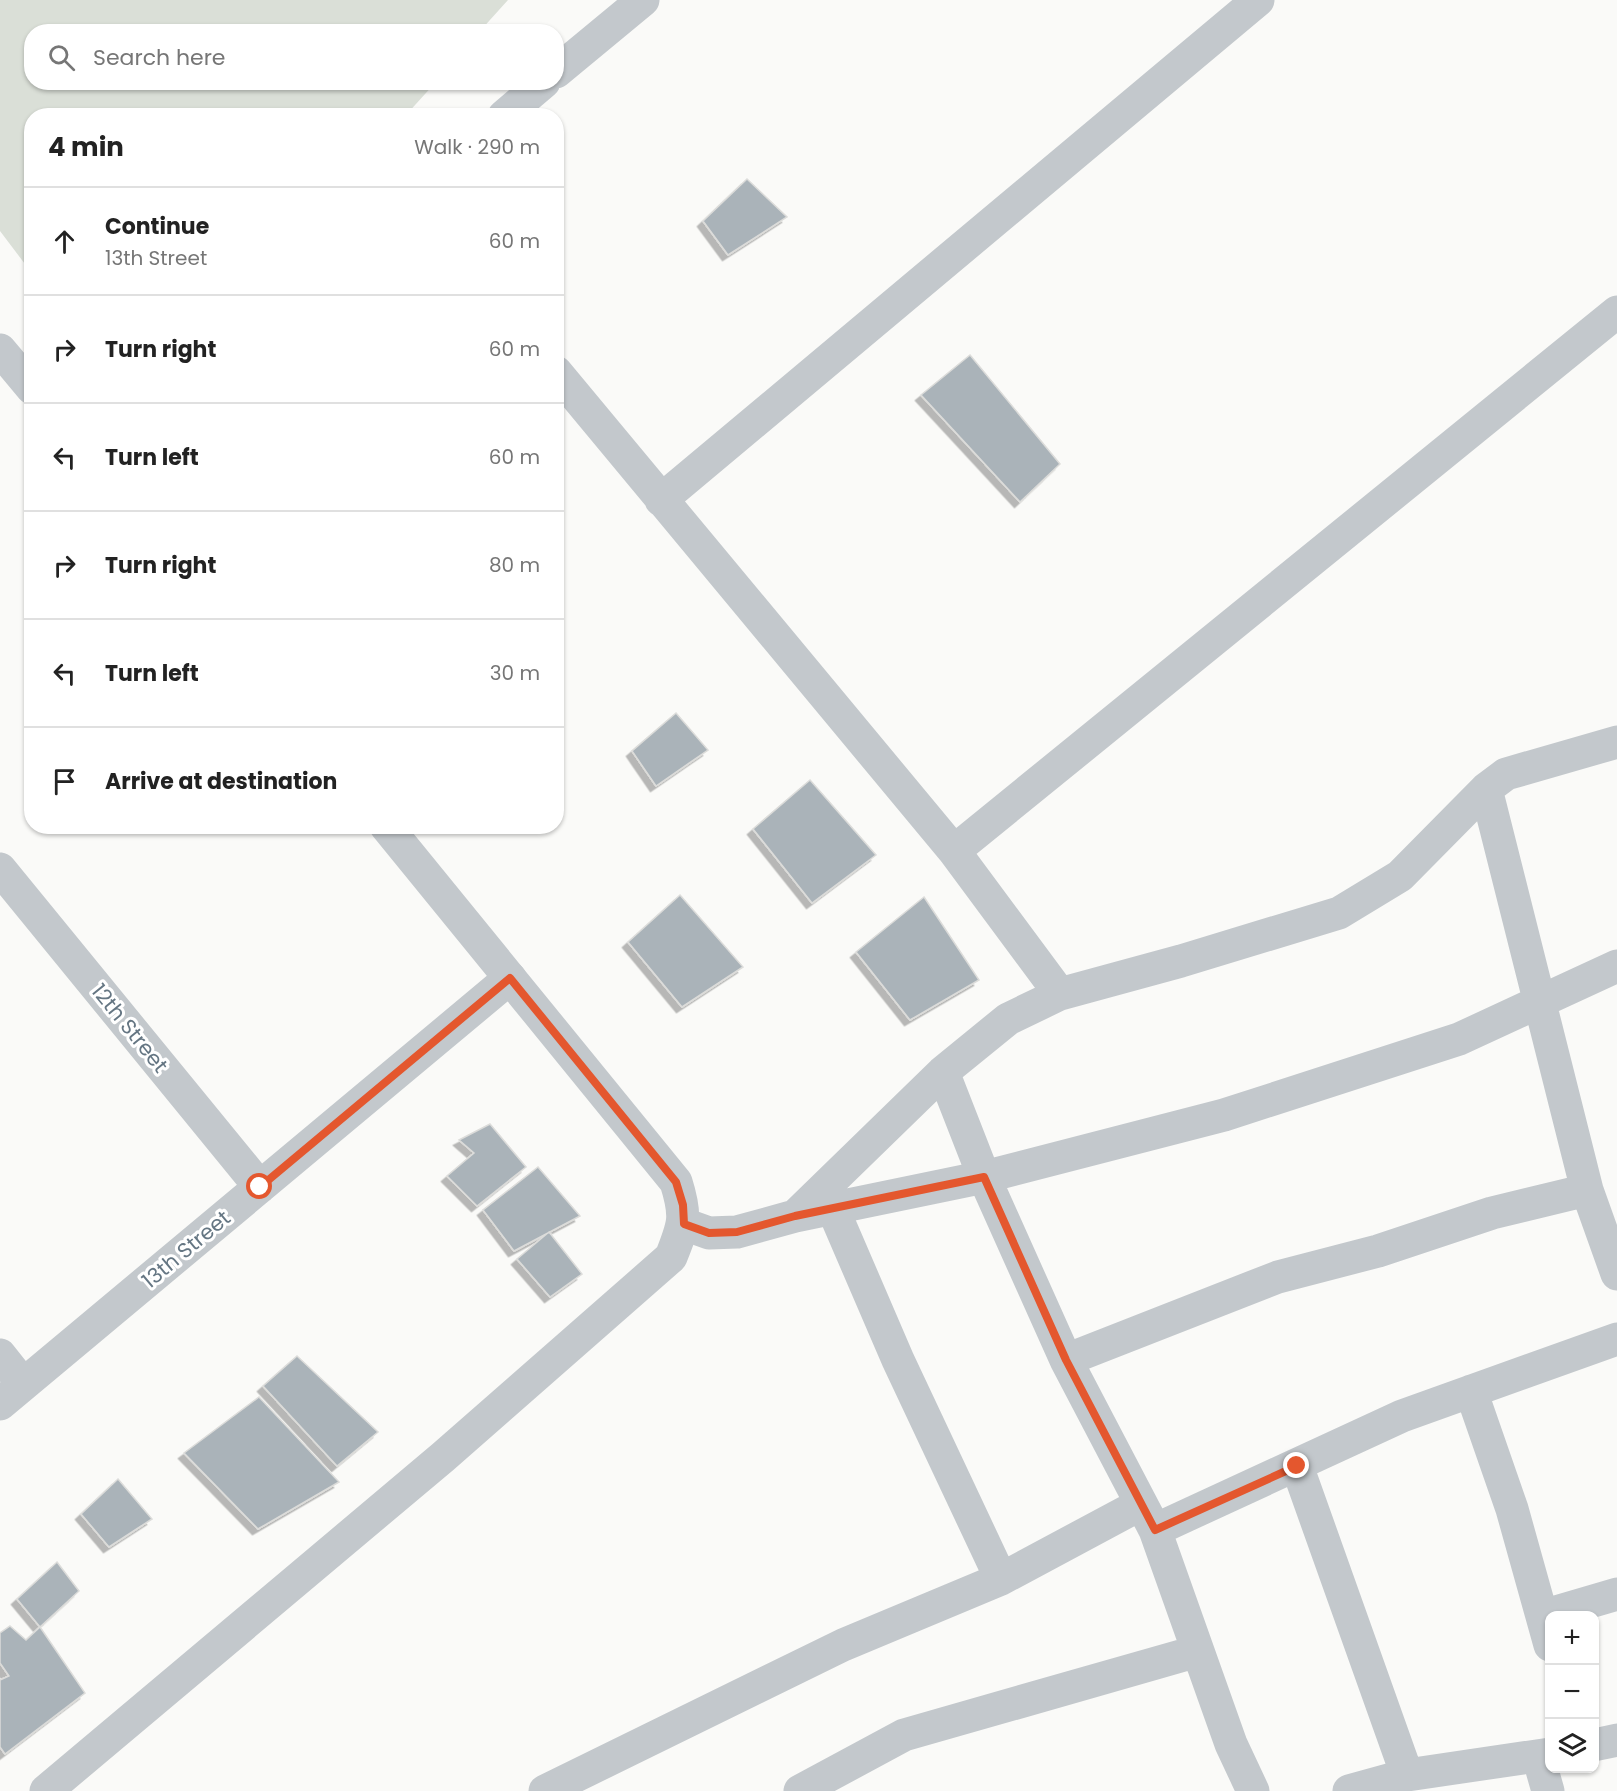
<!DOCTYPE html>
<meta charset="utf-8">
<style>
:root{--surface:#fff;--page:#f6f6f6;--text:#222;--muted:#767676;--line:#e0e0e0}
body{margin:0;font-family:Poppins,sans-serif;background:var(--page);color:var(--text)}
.controls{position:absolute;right:18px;bottom:18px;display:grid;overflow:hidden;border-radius:12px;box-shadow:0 2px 4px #0004}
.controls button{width:54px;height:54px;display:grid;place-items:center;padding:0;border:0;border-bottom:2px solid var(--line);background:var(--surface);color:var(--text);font:30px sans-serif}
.stop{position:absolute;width:18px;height:18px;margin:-14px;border:4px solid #e4572e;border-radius:50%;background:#fff}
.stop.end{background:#e4572e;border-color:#fff;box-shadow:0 2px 6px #0008}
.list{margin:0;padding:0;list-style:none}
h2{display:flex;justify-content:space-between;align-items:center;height:78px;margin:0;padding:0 24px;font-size:26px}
h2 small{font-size:20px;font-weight:400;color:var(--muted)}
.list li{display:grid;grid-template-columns:39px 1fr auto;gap:18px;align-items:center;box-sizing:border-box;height:108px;padding:0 24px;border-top:2px solid var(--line)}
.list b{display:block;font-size:22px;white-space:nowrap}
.list p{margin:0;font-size:20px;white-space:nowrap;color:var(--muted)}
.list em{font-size:20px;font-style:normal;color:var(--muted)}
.icon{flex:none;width:33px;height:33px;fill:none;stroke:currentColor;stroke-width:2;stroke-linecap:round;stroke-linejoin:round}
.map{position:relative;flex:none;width:1617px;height:1791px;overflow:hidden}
.search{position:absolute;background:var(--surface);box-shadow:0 2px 4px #0004;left:24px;top:24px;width:540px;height:66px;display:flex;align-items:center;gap:15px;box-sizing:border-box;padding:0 21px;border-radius:24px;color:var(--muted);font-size:22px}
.panel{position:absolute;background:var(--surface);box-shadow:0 2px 4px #0004;left:24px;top:108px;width:540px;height:726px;border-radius:24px}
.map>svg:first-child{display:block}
</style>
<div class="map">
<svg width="1617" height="1791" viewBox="0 0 1617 1791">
<defs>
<filter id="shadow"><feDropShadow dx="-5.5" dy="5.5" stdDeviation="0" flood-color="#0004"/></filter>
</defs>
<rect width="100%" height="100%" fill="#fafaf8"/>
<!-- green -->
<path fill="#dadfd7" d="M0,0H508L480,31L32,32V82L435,83L406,115L32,116L31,272L0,231Z"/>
<!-- building -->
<path fill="#aab3b9" stroke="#dcdcda" stroke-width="1.5" filter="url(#shadow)" d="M747,179L787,217L728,255L703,221Z
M970,355L1060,464L1020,502L921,395Z
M676,713L708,750L656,786L632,751Z
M810,780L876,855L812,903L753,829Z
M680,895L743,967L682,1007L628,942Z
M924,897L979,980L910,1020L856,952Z
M490,1124L526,1167L477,1206L447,1176L474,1153L459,1140Z
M538,1167L580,1216L514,1251L483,1210Z
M549,1232L582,1274L550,1297L517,1259Z
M297,1356L378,1432L337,1466L263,1386Z
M259,1397L339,1482L258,1529L184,1453Z
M118,1479L152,1519L109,1547L81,1514Z
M57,1562L79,1591L40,1627L17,1599Z
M10,1626L26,1640L40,1627L85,1693L5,1754L0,1747V1680L9,1676L0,1663V1633Z"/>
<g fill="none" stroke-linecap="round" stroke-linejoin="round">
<!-- minor -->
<path stroke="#c3c8cc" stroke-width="33" d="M0,350L32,388
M556,372L954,851L1060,994
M661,500L1258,0
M1486,789L1587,1190L1617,1274
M954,851L1617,312
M0,869L260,1187
M943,1072L984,1177L1066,1360L1155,1530L1231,1744L1253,1791
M833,1209L898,1360L1001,1579
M795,1216L943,1072L1008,1019L1060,994L1181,961L1339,913L1400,876L1486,789L1506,774L1617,742
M684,1224L709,1233L737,1232L795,1216L984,1177L1224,1115L1459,1039L1617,966
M0,1355L23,1384
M1066,1360L1278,1277L1378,1251L1492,1213L1587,1190
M1471,1391L1512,1509L1550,1645
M0,1404L510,978
M1297,1466L1407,1775L1349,1791
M1155,1530L1402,1416L1617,1339
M1542,1616L1617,1594
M1594,1745L1617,1740
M1538,1756L1548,1791
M1407,1775L1550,1754
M545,1791L843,1645L1001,1579L1141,1504
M800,1791L904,1735L1198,1651"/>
<!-- tertiary -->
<path stroke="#c3c8cc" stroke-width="33" d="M556,72L643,0
M504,116L544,82
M46,1791L443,1457L671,1257C684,1224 687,1217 676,1182L386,826"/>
</g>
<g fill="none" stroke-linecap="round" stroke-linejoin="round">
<!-- route -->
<path stroke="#e4572e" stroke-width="8" d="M260,1187L510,978L676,1182L683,1205L684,1224L709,1233L737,1232L795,1216L984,1177L1066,1360L1155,1530L1297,1466"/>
</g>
<g text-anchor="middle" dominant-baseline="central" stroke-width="6" stroke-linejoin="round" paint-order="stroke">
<!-- street labels -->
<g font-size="21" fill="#657683" stroke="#fff">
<text transform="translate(130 1028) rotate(51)">12th Street</text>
<text transform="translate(186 1249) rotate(-40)">13th Street</text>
</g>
</g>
</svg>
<div class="controls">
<button>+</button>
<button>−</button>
<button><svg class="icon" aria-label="layers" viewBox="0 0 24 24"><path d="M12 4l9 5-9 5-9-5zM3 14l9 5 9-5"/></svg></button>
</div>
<div class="stop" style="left:260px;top:1187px"></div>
<div class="stop end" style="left:1297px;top:1466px"></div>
<div class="search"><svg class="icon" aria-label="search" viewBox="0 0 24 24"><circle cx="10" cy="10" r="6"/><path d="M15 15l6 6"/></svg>Search here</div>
<section class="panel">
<h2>4 min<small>Walk · 290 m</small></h2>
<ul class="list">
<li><svg class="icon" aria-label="ahead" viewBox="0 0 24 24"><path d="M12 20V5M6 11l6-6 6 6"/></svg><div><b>Continue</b><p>13th Street</p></div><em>60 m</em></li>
<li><svg class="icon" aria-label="right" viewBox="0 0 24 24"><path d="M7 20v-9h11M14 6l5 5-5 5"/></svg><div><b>Turn right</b></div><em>60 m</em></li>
<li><svg class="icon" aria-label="left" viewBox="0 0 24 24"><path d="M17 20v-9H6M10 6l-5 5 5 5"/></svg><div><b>Turn left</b></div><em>60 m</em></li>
<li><svg class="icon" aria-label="right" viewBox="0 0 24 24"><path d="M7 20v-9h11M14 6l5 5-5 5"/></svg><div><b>Turn right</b></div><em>80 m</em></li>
<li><svg class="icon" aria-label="left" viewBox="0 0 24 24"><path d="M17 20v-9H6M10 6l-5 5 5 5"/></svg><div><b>Turn left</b></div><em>30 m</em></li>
<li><svg class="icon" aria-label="arrive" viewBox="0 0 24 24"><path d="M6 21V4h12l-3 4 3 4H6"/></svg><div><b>Arrive at destination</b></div></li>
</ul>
</section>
</div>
